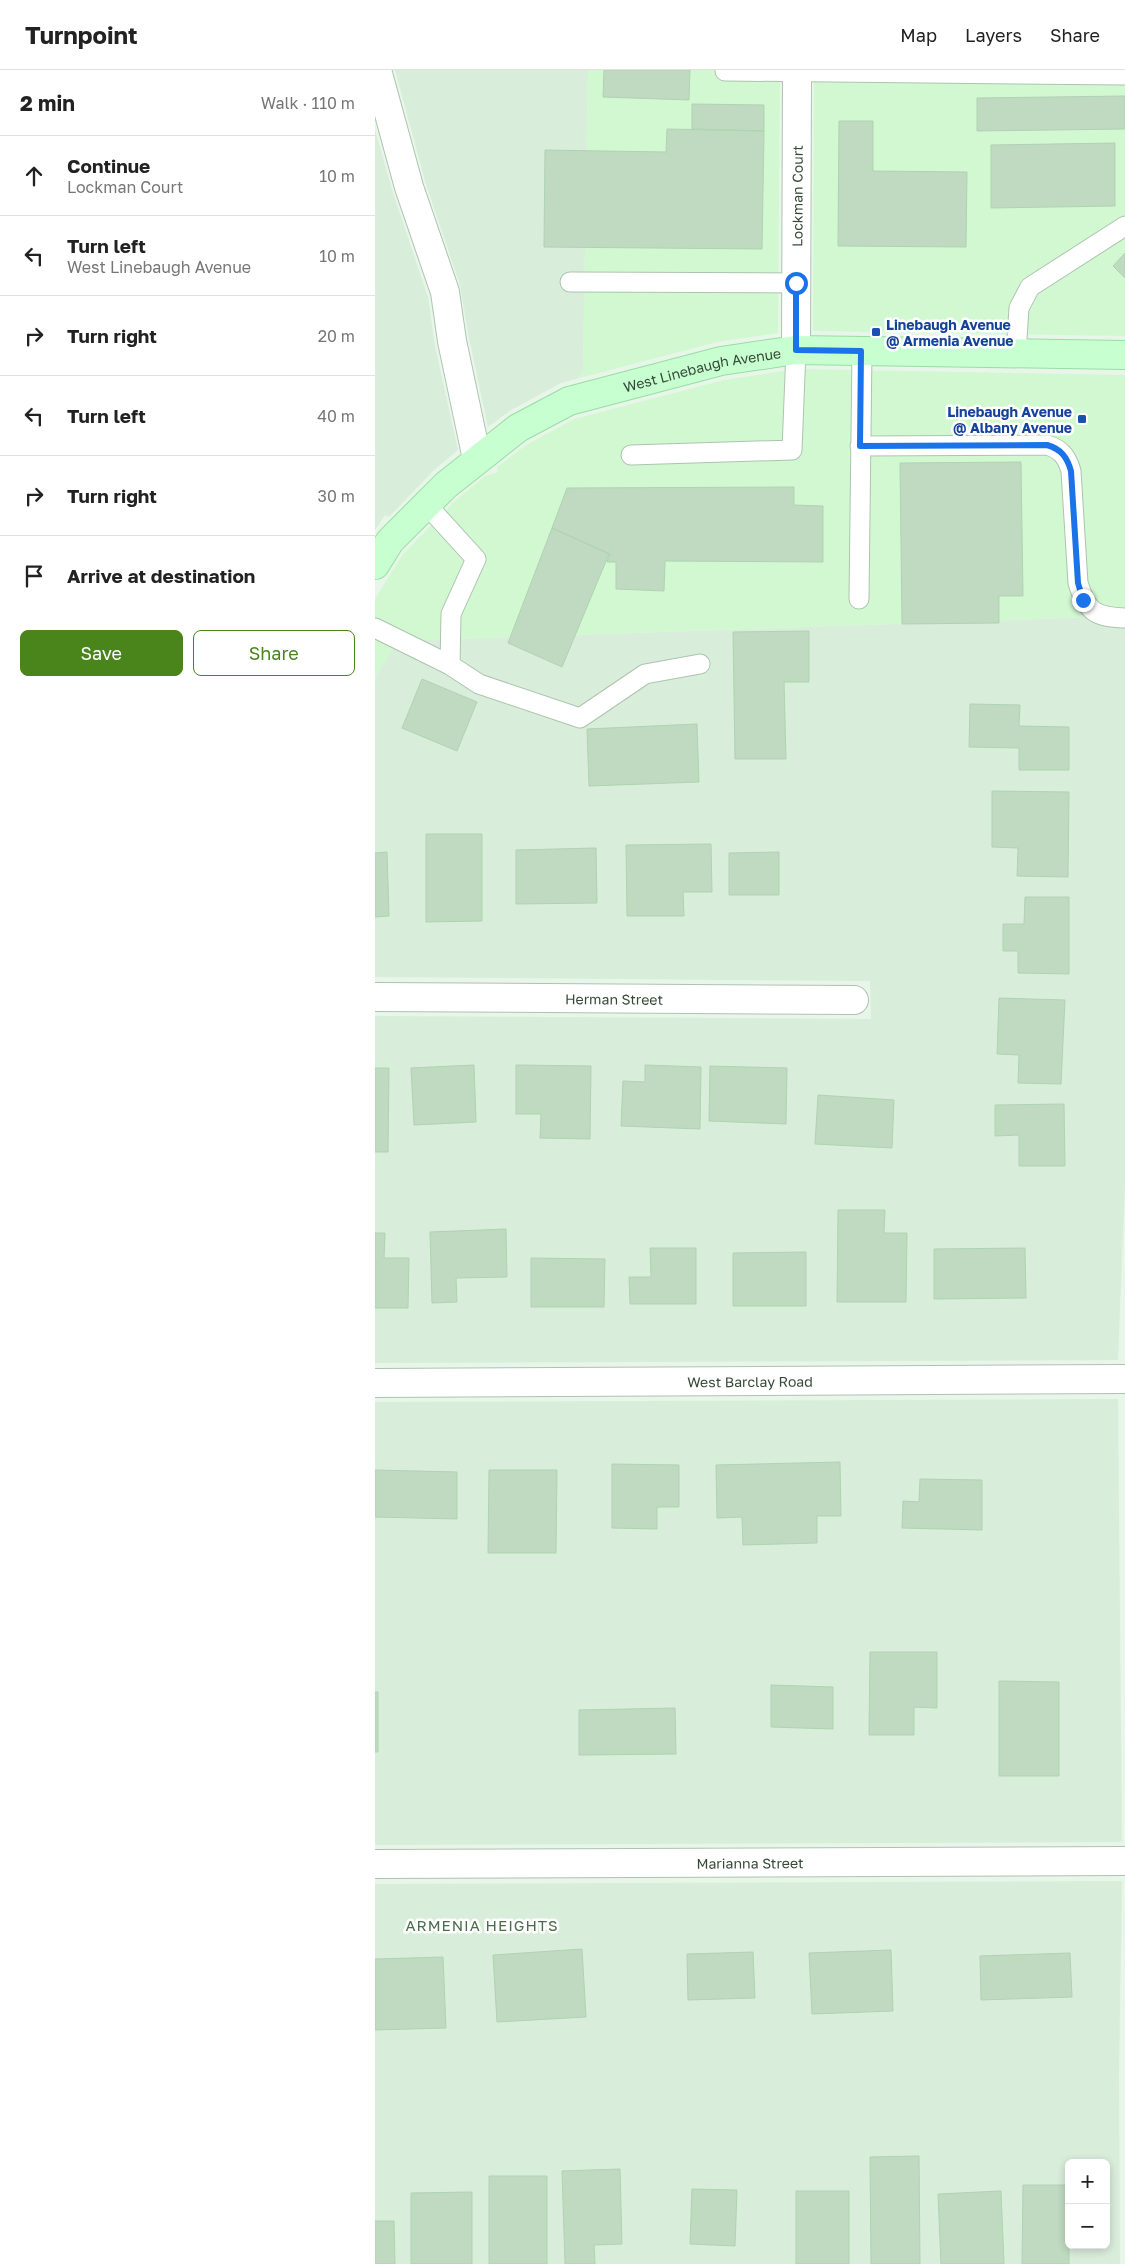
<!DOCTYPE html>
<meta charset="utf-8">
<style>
:root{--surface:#fff;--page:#f6f6f6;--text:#222;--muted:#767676;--line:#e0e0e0;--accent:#4a851c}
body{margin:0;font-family:"Golos Text",sans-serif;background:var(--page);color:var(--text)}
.controls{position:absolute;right:15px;bottom:15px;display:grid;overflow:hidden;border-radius:8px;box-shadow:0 2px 8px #0003}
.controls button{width:45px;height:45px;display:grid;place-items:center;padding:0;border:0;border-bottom:1px solid var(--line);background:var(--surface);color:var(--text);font:25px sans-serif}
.stop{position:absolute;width:15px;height:15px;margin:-11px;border:4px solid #1a73e8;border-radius:50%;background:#fff}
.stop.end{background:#1a73e8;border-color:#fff;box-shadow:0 1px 5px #0008}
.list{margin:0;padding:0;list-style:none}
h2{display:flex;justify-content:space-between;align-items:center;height:65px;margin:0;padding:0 20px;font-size:21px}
h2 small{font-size:16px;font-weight:400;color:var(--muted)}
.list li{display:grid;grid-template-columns:32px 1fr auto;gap:15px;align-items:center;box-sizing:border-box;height:80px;padding:0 20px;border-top:1px solid var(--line)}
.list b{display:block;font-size:19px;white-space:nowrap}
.list p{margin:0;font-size:16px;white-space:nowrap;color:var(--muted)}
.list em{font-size:16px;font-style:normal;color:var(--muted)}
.actions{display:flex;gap:10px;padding:15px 20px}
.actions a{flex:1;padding:11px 0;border:1px solid var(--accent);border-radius:8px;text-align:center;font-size:18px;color:var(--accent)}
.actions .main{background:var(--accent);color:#fff}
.icon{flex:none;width:28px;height:28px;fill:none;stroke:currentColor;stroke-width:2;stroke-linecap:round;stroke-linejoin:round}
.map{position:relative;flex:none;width:750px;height:2194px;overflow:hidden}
header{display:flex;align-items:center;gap:30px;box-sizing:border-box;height:70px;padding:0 25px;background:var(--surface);border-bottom:1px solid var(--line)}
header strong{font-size:24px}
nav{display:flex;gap:28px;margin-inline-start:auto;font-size:18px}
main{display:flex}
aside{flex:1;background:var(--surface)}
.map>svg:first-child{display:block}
</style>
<header>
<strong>Turnpoint</strong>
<nav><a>Map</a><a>Layers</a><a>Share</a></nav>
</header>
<main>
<aside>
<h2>2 min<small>Walk · 110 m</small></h2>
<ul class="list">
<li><svg class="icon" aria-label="ahead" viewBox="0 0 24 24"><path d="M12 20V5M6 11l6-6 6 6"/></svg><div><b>Continue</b><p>Lockman Court</p></div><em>10 m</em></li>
<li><svg class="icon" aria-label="left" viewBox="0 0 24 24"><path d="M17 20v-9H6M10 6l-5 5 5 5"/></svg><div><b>Turn left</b><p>West Linebaugh Avenue</p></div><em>10 m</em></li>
<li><svg class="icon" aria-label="right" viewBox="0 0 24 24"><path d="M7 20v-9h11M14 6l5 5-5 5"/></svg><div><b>Turn right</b></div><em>20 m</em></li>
<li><svg class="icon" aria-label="left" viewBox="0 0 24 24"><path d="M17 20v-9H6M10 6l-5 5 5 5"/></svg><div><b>Turn left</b></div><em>40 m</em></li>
<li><svg class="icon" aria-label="right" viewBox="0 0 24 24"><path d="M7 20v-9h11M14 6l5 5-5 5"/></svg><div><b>Turn right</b></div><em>30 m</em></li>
<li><svg class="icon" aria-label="arrive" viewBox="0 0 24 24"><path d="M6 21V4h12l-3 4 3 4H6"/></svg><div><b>Arrive at destination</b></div></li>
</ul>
<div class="actions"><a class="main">Save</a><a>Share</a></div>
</aside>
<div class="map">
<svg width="750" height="2194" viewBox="0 0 750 2194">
<rect width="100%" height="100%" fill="#e8f5e9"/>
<!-- residential -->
<path fill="#d9eddb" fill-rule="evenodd" d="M20,0H213L208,303L201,309L186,313L136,340L113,357L94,268L85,215L50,111Z
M0,60L18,123L53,227L60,276L83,380L59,400L14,447L10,445L0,460Z
M750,546V1113L743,1290L0,1293V946L496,949L495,911L0,907V608L22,571Z
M743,1329L747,1772L0,1775V1332Z
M747,1811L744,2004L745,2194H0V1814ZM694,2093H731V2175H694Z"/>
<!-- commercial -->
<path fill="#d2f8d2" d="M213,0H405L403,263L342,272L201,309L208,303Z
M439,0H750V266L438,261Z
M422,299L750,305V546L23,571L0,608V529L28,484L81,430L110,406L123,402L122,397L151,375L199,349L349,310Z"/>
<!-- building -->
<path fill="#bfdac0" stroke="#afd3b0" d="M229,0H315L314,30L228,27Z
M750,26V59L602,61V28Z
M317,34L389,35V61L317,59Z
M464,51H498V101L592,102L591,177L463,176Z
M292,59L389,61L387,179L169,177L170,80L291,82Z
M740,73V136L616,138V75Z
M750,183V208L738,196Z
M646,392L648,526H624V553L527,554L525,393Z
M419,417V435L448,436V492L290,491L289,521L241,519V492H232L235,484L177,458L192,418Z
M177,458L234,484L187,597L133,573Z
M434,561V612H409L411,689H360L358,562Z
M47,609L102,632L82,681L27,658Z
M595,634L645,635L644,656L694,657V700H644V678L594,677Z
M322,654L324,712L214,716L212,659Z
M617,721L694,722L693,807L642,806L643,778L617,777Z
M51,764H107V851L51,852Z
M336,774L337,822H308L309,846H252L251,775Z
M221,778L222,833L141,834V780Z
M12,782L14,846L0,847V783Z
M404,782V825H354V783Z
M650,827H694V904L643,903V881H628V854H649Z
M624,928L690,930L686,1014L643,1013L644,985L622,984Z
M99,995L101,1052L39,1055L36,998Z
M141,995L216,996L215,1069L165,1068L166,1044H141Z
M270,995L326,997L325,1059L246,1056L248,1011L270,1012Z
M335,996L412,998L411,1054L334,1051Z
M0,998H14L13,1082H0Z
M443,1025L519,1030L517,1078L440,1074Z
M689,1034L690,1096H644V1065L620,1066V1035Z
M463,1140H510L509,1163H532L531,1232H462Z
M131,1159L132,1207L81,1208L82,1232L57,1233L55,1162Z
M0,1163H10L9,1188H34L33,1238H0Z
M275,1178H321V1234H255L254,1207H276Z
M650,1178L651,1228L559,1229V1179Z
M431,1182V1236H358V1183Z
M156,1188L230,1189L229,1237H156Z
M465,1392L466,1446H442V1473L368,1475L367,1447L342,1448L341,1395Z
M237,1394L304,1395V1437H282V1459L237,1458Z
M0,1400L82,1402V1449L0,1447Z
M114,1400H182L181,1483H113Z
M545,1409L607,1410V1460L527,1458L528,1431L544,1432Z
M495,1582H562V1638L539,1637V1665H494Z
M624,1611L684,1612V1706H624Z
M396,1615L458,1617V1659L396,1657Z
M0,1622H3V1682H0Z
M300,1638L301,1684L204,1685V1640Z
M207,1879L211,1947L122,1952L118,1885Z
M516,1880L518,1941L437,1944L434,1883Z
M378,1882L380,1928L313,1930L312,1884Z
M695,1883L697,1927L606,1930L605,1886Z
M68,1887L71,1958L0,1960V1889Z
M544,2086L545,2194H496L495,2087Z
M245,2099L247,2174L219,2175L220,2194H190L187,2101Z
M114,2106H172V2194H114Z
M648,2115H694V2194H647Z
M317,2119L362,2120L360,2176L315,2174Z
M421,2121H474V2194H421Z
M626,2121L629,2194H566L563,2124Z
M97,2122V2194H36V2123Z
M0,2151H19L20,2194H0Z"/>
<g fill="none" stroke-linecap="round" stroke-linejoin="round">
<defs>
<path id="lane" d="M350,1L750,5
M195,212L421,213
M641,284L644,238L655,217L750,156
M485,376L672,375C686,379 692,387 696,401L703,513C712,542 720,547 750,548
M256,385L417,380L421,280
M51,434L101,489L76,544L75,595L104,614L205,648L270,604L325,594
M484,529L487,281
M0,558L75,595"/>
<g id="street">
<path d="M2,0L34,117L70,222L77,271L102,389"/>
<path id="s1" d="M421,280L422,2"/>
<path id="s2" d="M0,927L479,930"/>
<path id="s3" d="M0,1313L750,1309"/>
<path id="s4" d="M0,1794L750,1791"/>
</g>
<g id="secondary">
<path id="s5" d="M0,495L15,471L71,415L143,358L194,331L346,291L421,280L750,285"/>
</g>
</defs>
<!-- lane casing -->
<use href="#lane" stroke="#acc4ae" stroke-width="21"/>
<!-- street casing -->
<use href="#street" stroke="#acc4ae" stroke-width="30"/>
<!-- secondary casing -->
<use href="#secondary" stroke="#98dea2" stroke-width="30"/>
<!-- lane -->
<use href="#lane" stroke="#fff" stroke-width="19"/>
<!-- street -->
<use href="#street" stroke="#fff" stroke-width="28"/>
<!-- secondary -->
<use href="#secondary" stroke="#c8ffd1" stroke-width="28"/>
</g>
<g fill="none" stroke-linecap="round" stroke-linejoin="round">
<!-- route -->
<path stroke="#1a73e8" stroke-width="6" d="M421,213V280L486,281L485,376L672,375C686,379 692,387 696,401L703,513L708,530"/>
</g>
<!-- markers -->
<g fill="#1a4fb4" stroke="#fff" stroke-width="2">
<rect x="496" y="257" width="10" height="10" rx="2.5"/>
<rect x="702" y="344" width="10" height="10" rx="2.5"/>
</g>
<g text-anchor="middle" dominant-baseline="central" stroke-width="5" stroke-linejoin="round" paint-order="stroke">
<!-- street labels -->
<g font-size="14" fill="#364936" stroke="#fff">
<text stroke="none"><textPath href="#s1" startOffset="154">Lockman Court</textPath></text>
<text stroke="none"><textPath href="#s5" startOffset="394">West Linebaugh Avenue</textPath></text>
<text stroke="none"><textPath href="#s2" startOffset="239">Herman Street</textPath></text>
<text stroke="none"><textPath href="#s3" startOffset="375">West Barclay Road</textPath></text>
<text stroke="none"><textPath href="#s4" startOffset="375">Marianna Street</textPath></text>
</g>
<!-- transit labels -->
<g font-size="14" font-weight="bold" fill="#164399" stroke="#fff" text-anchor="start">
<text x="511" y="254">Linebaugh Avenue<tspan x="511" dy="16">@ Armenia Avenue</tspan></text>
<text x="697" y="341" text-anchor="end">Linebaugh Avenue<tspan x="697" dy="16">@ Albany Avenue</tspan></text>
</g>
<!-- neighbourhood labels -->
<g font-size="15" letter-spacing="1" fill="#4c6d4c" stroke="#fff">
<text x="107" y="1855">ARMENIA HEIGHTS</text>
</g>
</g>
</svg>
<div class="controls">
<button>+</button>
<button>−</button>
</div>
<div class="stop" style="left:421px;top:213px"></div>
<div class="stop end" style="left:708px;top:530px"></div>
</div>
</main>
